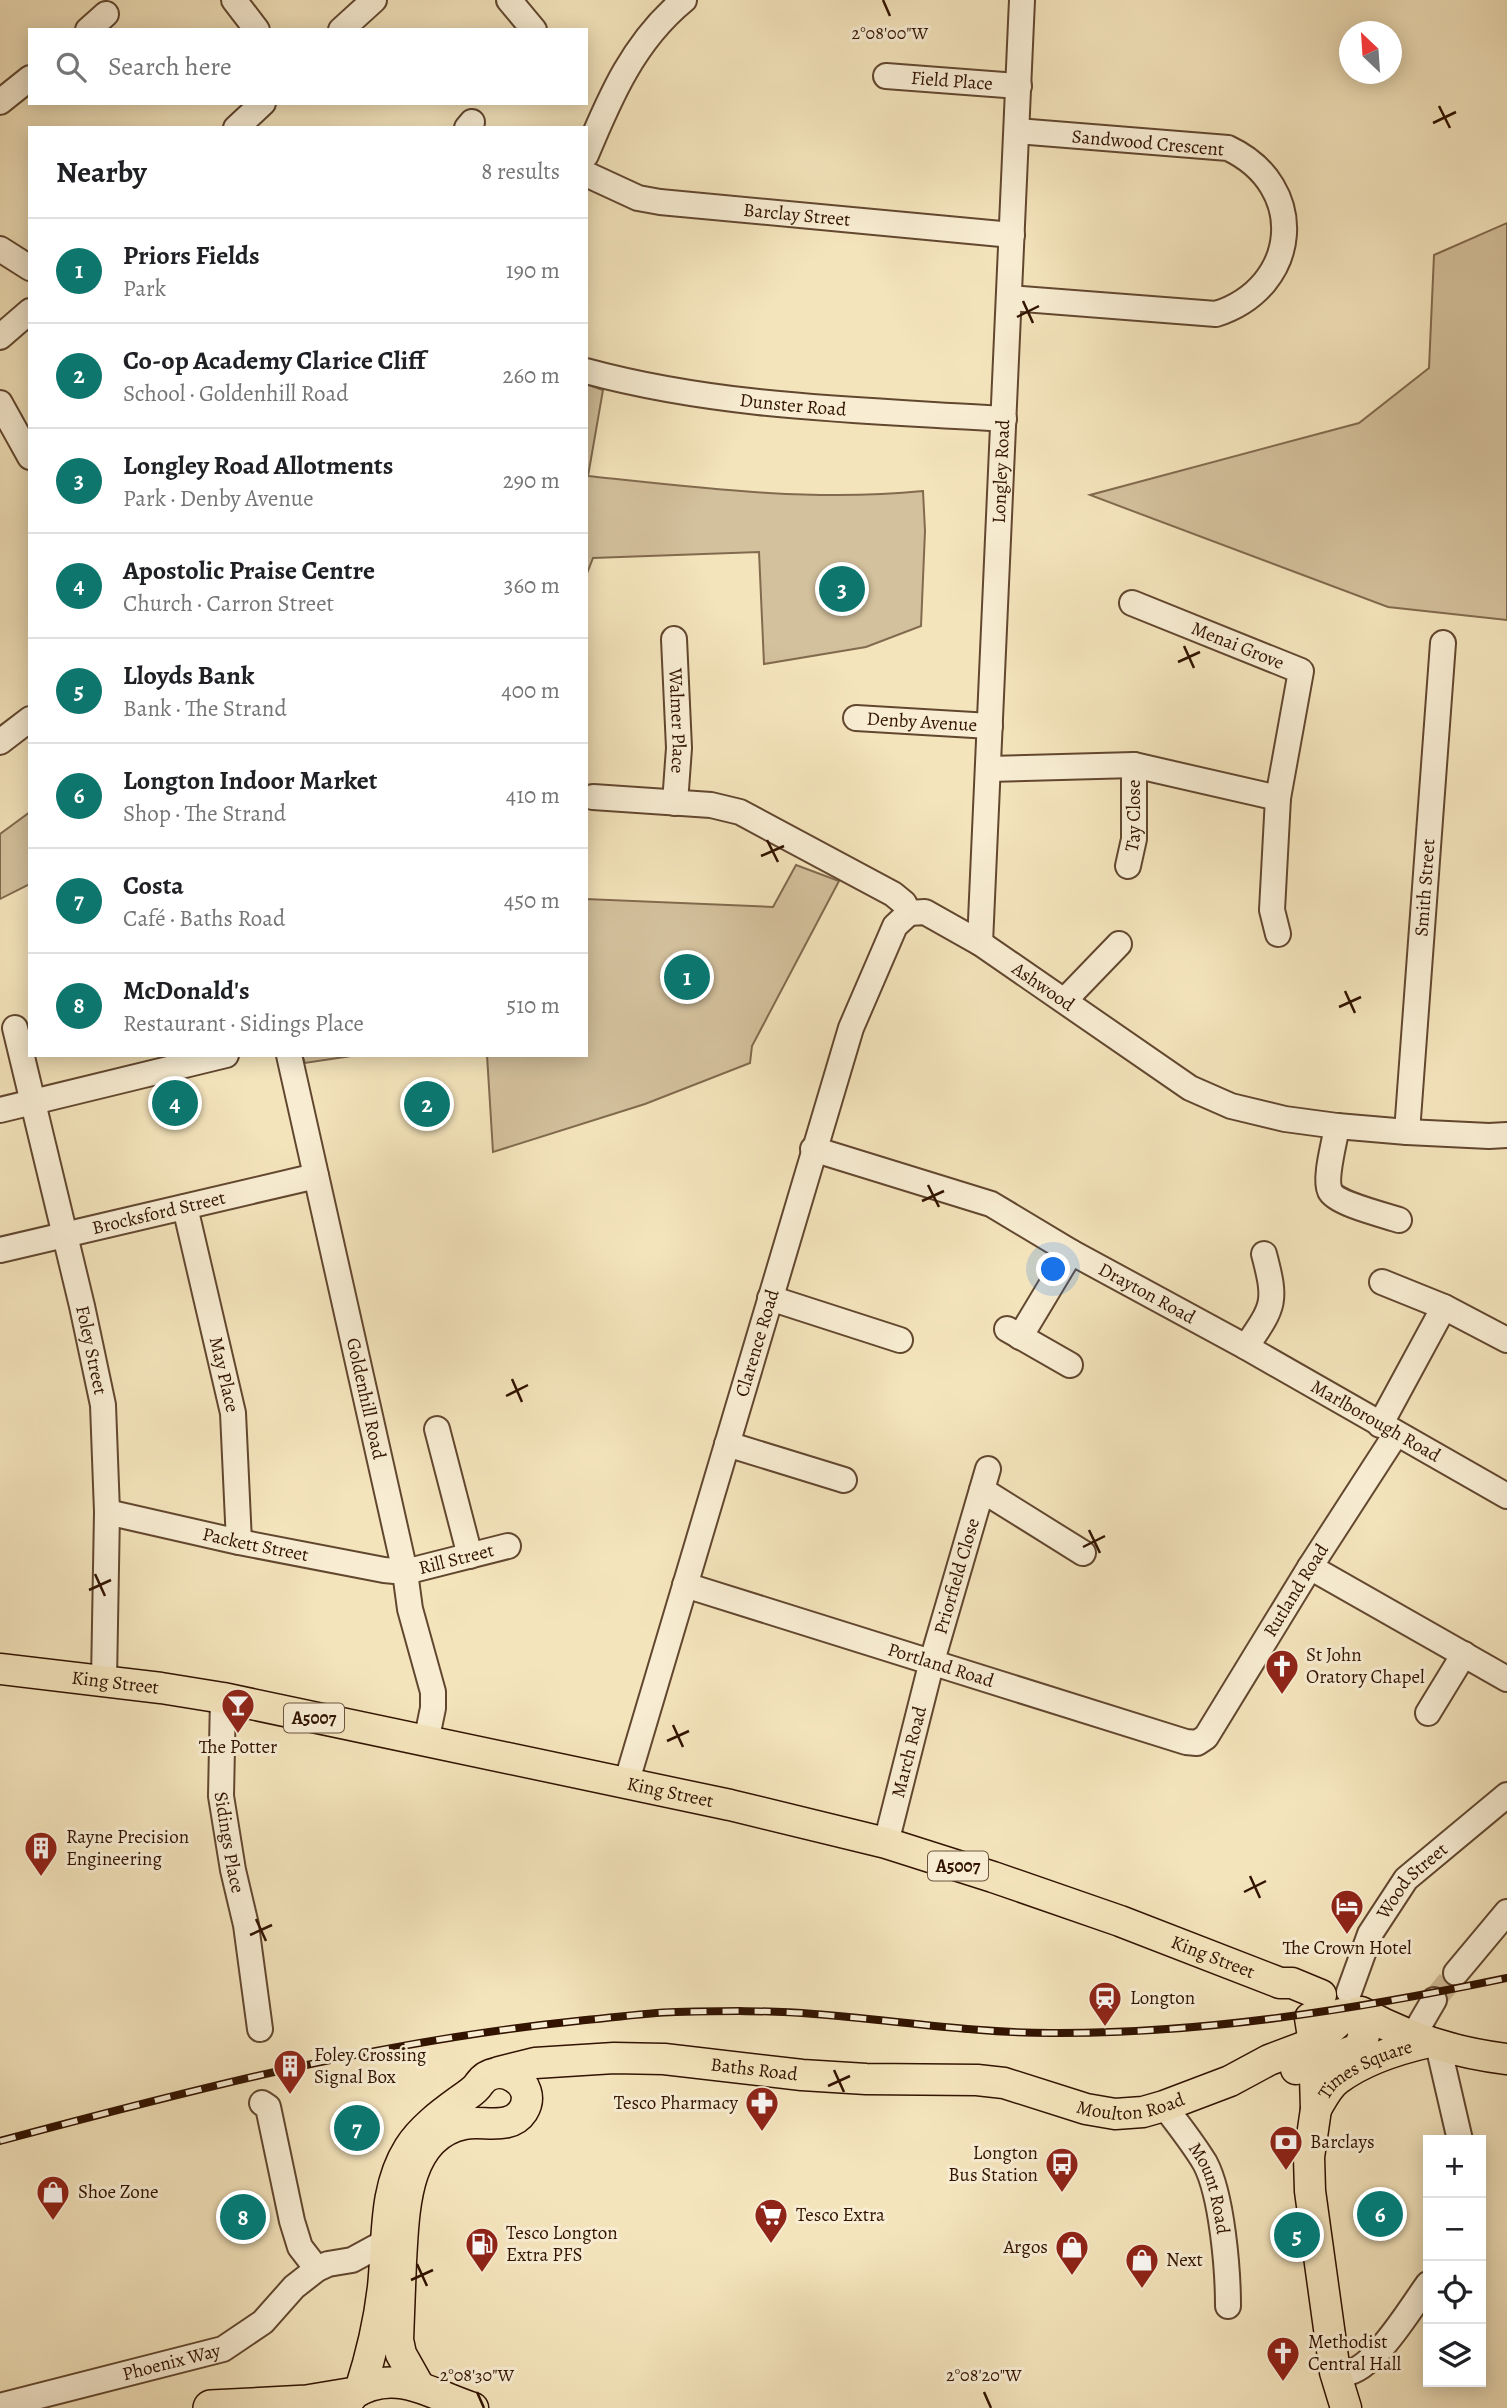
<!DOCTYPE html>
<meta charset="utf-8">
<style>
:root{--surface:#fff;--page:#f2f2f2;--text:#202124;--muted:#757577;--line:#e0e0e0;--accent:#0f766e}
body{margin:0;font-family:Alegreya,serif;background:var(--page);color:var(--text)}
.controls{position:absolute;right:21px;bottom:21px;display:grid;overflow:hidden;border-radius:0px;box-shadow:0 4px 18px #0003}
.controls button{width:63px;height:63px;display:grid;place-items:center;padding:0;border:0;border-bottom:2px solid var(--line);background:var(--surface);color:var(--text);font:35px sans-serif}
.compass{position:absolute;left:1339px;top:21px;width:63px;height:63px;border-radius:50%;background:var(--surface);box-shadow:0 4px 18px #0003;rotate:335deg}
.you{position:absolute;left:1054px;top:1270px;width:24px;height:24px;margin:-18px;border:5px solid #fff;border-radius:50%;background:#1a73e8;box-shadow:0 0 0 10px #1a73e833}
.badge{display:grid;place-items:center;width:46px;height:46px;border-radius:50%;background:var(--accent);color:#fff;font-size:23px;font-weight:700}
.pin{position:absolute;translate:-50% -50%;border:4px solid #fff;box-shadow:0 2px 7px #0006}
.list{margin:0;padding:0;list-style:none}
h2{display:flex;justify-content:space-between;align-items:center;height:91px;margin:0;padding:0 28px;font-size:30px}
h2 small{font-size:23px;font-weight:400;color:var(--muted)}
.list li{display:grid;grid-template-columns:46px 1fr auto;gap:21px;align-items:center;box-sizing:border-box;height:105px;padding:0 28px;border-top:2px solid var(--line)}
.list b{display:block;font-size:26px;white-space:nowrap}
.list p{margin:0;font-size:23px;white-space:nowrap;color:var(--muted)}
.list em{font-size:23px;font-style:normal;color:var(--muted)}
.icon{flex:none;width:38px;height:38px;fill:none;stroke:currentColor;stroke-width:2;stroke-linecap:round;stroke-linejoin:round}
.map{position:relative;flex:none;width:1507px;height:2408px;overflow:hidden}
.search{position:absolute;background:var(--surface);box-shadow:0 4px 18px #0003;left:28px;top:28px;width:560px;height:77px;display:flex;align-items:center;gap:18px;box-sizing:border-box;padding:0 24px;border-radius:0px;color:var(--muted);font-size:26px}
.panel{position:absolute;background:var(--surface);box-shadow:0 4px 18px #0003;left:28px;top:126px;width:560px;height:931px;border-radius:0px}
.map>svg:first-child{display:block}
</style>
<div class="map">
<svg width="1507" height="2408" viewBox="0 0 1507 2408">
<rect width="100%" height="100%" fill="#f4e4bc"/>
<filter id="stains"><feTurbulence type="fractalNoise" baseFrequency=".00286" numOctaves="4"/><feColorMatrix values="0 0 0 0 .2 0 0 0 0 .09 0 0 0 0 .02 0 0 0 .5 -.17"/></filter>
<radialGradient id="worn" r=".72"><stop offset=".6" stop-color="#630" stop-opacity="0"/><stop offset="1" stop-color="#630" stop-opacity=".3"/></radialGradient>
<!-- green -->
<path fill="#d3c09c" stroke="#826a4e" stroke-width="2" d="M1507,223V620L1388,607L1090,495L1359,423L1429,368L1434,255Z
M586,384L603,390L588,476C700,488 811,502 923,491L925,531L921,626L866,647L764,664L759,552L593,558L586,576Z
M30,812V884L0,899V834Z
M796,865L839,881L752,1046L750,1063L645,1104L493,1152L487,1055H586V899L773,907Z
M302,1055H350L351,1056L305,1063Z"/>
<g fill="none" stroke-linecap="round" stroke-linejoin="round">
<!-- minor-tunnel -->
<path stroke="#cdba96" stroke-width="24" stroke-dasharray="24 12" stroke-linecap="butt" d="M1434,2000L1456,1973"/>
<defs>
<g id="minor">
<path d="M234,0L257,30"/>
<path d="M509,0L534,30"/>
<path d="M88,30L106,14"/>
<path d="M341,30L374,0"/>
<path id="s1" d="M886,76L1019,86"/>
<path d="M0,102L30,78"/>
<path d="M236,128L263,103"/>
<path d="M467,128L472,122"/>
<path d="M586,155C610,97 634,41 684,0"/>
<path id="s2" d="M586,174L638,198L660,202L1012,235"/>
<path d="M0,249L30,268"/>
<path d="M1009,298L1216,314C1300,287 1309,186 1228,148L1017,131"/>
<path d="M0,337L30,311"/>
<path id="s3" d="M586,371C722,408 864,410 1004,419"/>
<path d="M0,403L30,457"/>
<path id="s4" d="M1132,603L1301,671L1278,798L1272,910L1278,934"/>
<path id="s5" d="M674,639L679,748L675,803"/>
<path id="s6" d="M856,718L990,726"/>
<path d="M0,742L30,719"/>
<path d="M988,769L1134,765L1278,798"/>
<path d="M593,797L711,805L740,812L893,894L904,903L909,913"/>
<path id="s7" d="M1128,866L1134,839V765"/>
<path id="s8" d="M909,913L925,912L980,943L1190,1088L1231,1106L1285,1119L1337,1126L1407,1132L1489,1136L1507,1135"/>
<path id="s9" d="M980,943L1022,0"/>
<path d="M1065,1000L1119,944"/>
<path id="s10" d="M15,1028L82,1306L103,1405L107,1512L104,1680"/>
<path id="s11" d="M289,1055L405,1572L410,1609L433,1692V1708L426,1742"/>
<path d="M0,1110L226,1055"/>
<path d="M1337,1126C1335,1141 1324,1178 1330,1191C1335,1203 1384,1215 1399,1220"/>
<path id="s12" d="M1407,1132L1443,643"/>
<path id="s13" d="M813,1149L991,1204L1071,1252L1246,1347L1507,1496"/>
<path id="s14" d="M185,1207L233,1413L239,1542"/>
<path id="s15" d="M0,1250L316,1176"/>
<path d="M1382,1282L1444,1307L1507,1340"/>
<path d="M770,1298L900,1340"/>
<path d="M1007,1329L1070,1365"/>
<path d="M1020,1337L1071,1252"/>
<path d="M1246,1347C1274,1306 1277,1303 1264,1254"/>
<path d="M1380,1425L1444,1307"/>
<path d="M437,1429L470,1556"/>
<path d="M727,1444L844,1480"/>
<path d="M982,1490L1083,1553"/>
<path id="s16" d="M107,1512L239,1542L384,1570L405,1572L508,1546"/>
<path d="M1310,1567L1507,1679"/>
<path id="s17" d="M685,1585L1186,1742L1197,1743L1206,1737L1310,1567L1396,1434"/>
<path id="s18" d="M223,1698L221,1796L233,1870L246,1925L260,2029"/>
<path d="M1428,1713L1464,1654"/>
<path id="s19" d="M626,1784L851,1028L895,926L909,913"/>
<path id="s20" d="M886,1843L932,1661L988,1469"/>
<path d="M1456,1973L1507,1912"/>
<path id="s21" d="M1349,1992L1370,1934L1406,1879L1507,1795"/>
<path d="M1413,2036L1434,2000"/>
<path d="M1438,2045L1460,2140"/>
<path d="M262,2103L268,2107L292,2221L300,2247L317,2269"/>
<path id="s22" d="M1164,2106C1178,2124 1193,2143 1205,2163C1222,2195 1228,2270 1228,2306"/>
<path d="M1335,2372C1336,2372 1345,2373 1346,2373C1374,2370 1412,2306 1428,2284"/>
<path id="s23" d="M0,2406L223,2349L263,2322L294,2287L317,2269L328,2264L352,2260L387,2241"/>
</g>
<g id="major">
<path id="s24" d="M0,1669L161,1688L223,1698L730,1805L886,1843L993,1877L1120,1921L1280,1983H1292L1321,1995"/>
<path d="M1361,2012C1406,2037 1455,2053 1507,2059"/>
<path d="M1310,2018L1314,2043L1316,2109L1309,2157L1310,2191L1335,2372L1346,2408"/>
<path d="M1296,2069L1314,2065L1358,2049L1364,2036L1358,2012"/>
<path id="s25" d="M499,2072L535,2063L614,2058L664,2059L802,2075L866,2079L977,2080L1004,2083L1086,2109L1115,2114L1143,2112L1164,2106L1230,2081L1269,2060L1314,2043L1336,2024L1341,2014"/>
<path id="s26" d="M1316,2109C1322,2099 1328,2086 1338,2079C1365,2059 1398,2049 1429,2042"/>
<path d="M360,2390C371,2356 379,2322 383,2287C388,2240 383,2189 409,2148C421,2129 441,2114 459,2101C466,2095 474,2092 479,2084C497,2058 540,2083 523,2111C510,2131 484,2120 464,2124C404,2136 404,2213 401,2261C400,2287 399,2314 398,2340L401,2354L419,2386"/>
<path d="M347,2398C392,2365 428,2393 473,2408"/>
</g>
<path id="highway" d="M211,2408L307,2403L349,2396"/>
</defs>
<!-- minor casing -->
<use href="#minor" stroke="#62472f" stroke-width="28"/>
<!-- major casing -->
<use href="#major" stroke="#311300" stroke-width="33"/>
<!-- highway casing -->
<use href="#highway" stroke="#311300" stroke-width="38"/>
<!-- minor -->
<use href="#minor" stroke="#f8edd3" stroke-width="24"/>
<!-- major -->
<use href="#major" stroke="#f4e4bc" stroke-width="30"/>
<!-- highway -->
<use href="#highway" stroke="#f4e4bc" stroke-width="35"/>
<defs>
<path id="rail" d="M0,2141C191,2090 380,2041 577,2021C610,2018 643,2013 676,2012C722,2011 769,2010 814,2014C893,2020 972,2033 1051,2033C1204,2034 1358,2009 1507,1978"/>
</defs>
<!-- rail casing -->
<use href="#rail" stroke="#311300" stroke-width="8"/>
<!-- rail -->
<use href="#rail" stroke="#f8edd3" stroke-width="5" stroke-dasharray="16" stroke-linecap="butt"/>
</g>
<!-- ticks -->
<path fill="none" stroke="#311300" stroke-width="2.5" d="M883,0L890,16M1439,106L1450,128M1433,123L1456,112M1023,301L1033,323M1017,317L1039,306M1184,646L1194,668M1178,662L1200,652M767,840L778,862M761,856L784,846M1345,991L1355,1013M1339,1007L1361,997M928,1185L939,1207M922,1201L944,1191M512,1379L522,1402M506,1396L528,1385M1089,1530L1100,1553M1083,1547L1105,1536M95,1574L105,1596M89,1590L111,1580M673,1725L683,1747M667,1741L689,1731M1250,1876L1260,1898M1244,1892L1266,1881M256,1919L266,1941M250,1935L272,1925M834,2070L844,2092M828,2086L850,2076M417,2264L427,2286M411,2280L433,2270M477,2392L484,2408M984,2392L991,2408"/>
<!-- icons -->
<defs>
<symbol id="church-pin" viewBox="-11 -11 22 30"><path d="M0 17L-7.5 6A9.5 9.5 0 1 1 7.5 6Z" fill="#8f2418" stroke="#f8edd3"/><path d="M-1.2-6h2.4v3.5h3.3v2.4h-3.3V6h-2.4V-.1h-3.3v-2.4h3.3Z" fill="#fff"/></symbol>
<symbol id="bar-pin" viewBox="-11 -11 22 30"><path d="M0 17L-7.5 6A9.5 9.5 0 1 1 7.5 6Z" fill="#8f2418" stroke="#f8edd3"/><path d="M-6-5H6L.8 .8V4.5H3.5V6h-7V4.5H-.8V.8Z" fill="#fff"/></symbol>
<symbol id="building-pin" viewBox="-11 -11 22 30"><path d="M0 17L-7.5 6A9.5 9.5 0 1 1 7.5 6Z" fill="#8f2418" stroke="#f8edd3"/><path d="M-4-6H4V6H1V3H-1V6H-4ZM-2.5-4.3h1.7v1.8h-1.7ZM.8-4.3h1.7v1.8H.8ZM-2.5-1h1.7V.8h-1.7ZM.8-1h1.7V.8H.8Z" fill="#fff"/></symbol>
<symbol id="hotel-pin" viewBox="-11 -11 22 30"><path d="M0 17L-7.5 6A9.5 9.5 0 1 1 7.5 6Z" fill="#8f2418" stroke="#f8edd3"/><path d="M-6-4.5h1.5V1H6V5H4.5V3h-9V5H-6ZM-4 0a1.8 1.8 0 1 1 3.6 0ZM.5 0V-2.5h3Q6-2.5 6 0Z" fill="#fff"/></symbol>
<symbol id="station-pin" viewBox="-11 -11 22 30"><path d="M0 17L-7.5 6A9.5 9.5 0 1 1 7.5 6Z" fill="#8f2418" stroke="#f8edd3"/><path d="M-3-6H3Q5-6 5-4V2Q5 4 3 4L4.5 6H3L1.5 4h-3L-3 6H-4.5L-3 4Q-5 4-5 2V-4Q-5-6-3-6ZM-3.5-4v3h7v-3ZM-3.5 1v1.5H-2V1ZM2 1v1.5H3.5V1Z" fill="#fff"/></symbol>
<symbol id="pharmacy-pin" viewBox="-11 -11 22 30"><path d="M0 17L-7.5 6A9.5 9.5 0 1 1 7.5 6Z" fill="#8f2418" stroke="#f8edd3"/><path d="M-2-6h4v4h4v4h-4v4h-4v-4h-4v-4h4Z" fill="#fff"/></symbol>
<symbol id="bank-pin" viewBox="-11 -11 22 30"><path d="M0 17L-7.5 6A9.5 9.5 0 1 1 7.5 6Z" fill="#8f2418" stroke="#f8edd3"/><path d="M-6-4H6V4H-6ZM0-2.3a2.3 2.3 0 1 0 0 4.6a2.3 2.3 0 1 0 0-4.6Z" fill="#fff"/></symbol>
<symbol id="bus-pin" viewBox="-11 -11 22 30"><path d="M0 17L-7.5 6A9.5 9.5 0 1 1 7.5 6Z" fill="#8f2418" stroke="#f8edd3"/><path d="M-5-6H5V4H4V6H2V4H-2V6H-4V4H-5ZM-3.5-4V0h7V-4ZM-3.5 1.2v1.5H-2V1.2ZM2 1.2v1.5H3.5V1.2Z" fill="#fff"/></symbol>
<symbol id="shop-pin" viewBox="-11 -11 22 30"><path d="M0 17L-7.5 6A9.5 9.5 0 1 1 7.5 6Z" fill="#8f2418" stroke="#f8edd3"/><path d="M-5-2.5h2.3a2.7 3.5 0 0 1 5.4 0H5L5.5 6h-11ZM-1.5-2.5h3a1.5 2.3 0 0 0-3 0Z" fill="#fff"/></symbol>
<symbol id="supermarket-pin" viewBox="-11 -11 22 30"><path d="M0 17L-7.5 6A9.5 9.5 0 1 1 7.5 6Z" fill="#8f2418" stroke="#f8edd3"/><path d="M-6-5.5h2.5l.6 2H6L4.5 2H-2.5L-4.4-4H-6ZM-1.5 3.2a1.3 1.3 0 1 0 .1 0ZM3 3.2a1.3 1.3 0 1 0 .1 0Z" fill="#fff"/></symbol>
<symbol id="fuel-pin" viewBox="-11 -11 22 30"><path d="M0 17L-7.5 6A9.5 9.5 0 1 1 7.5 6Z" fill="#8f2418" stroke="#f8edd3"/><path d="M-5.5-6h7V0h2V4h1.3V-2.5L3-4.5l.8-.8L6-3V5H2.5V1h-1V6h-7ZM-4.2-4.7v3.2H.2V-4.7Z" fill="#fff"/></symbol>
</defs>
<g fill-rule="evenodd">
<use href="#church-pin" x="1263" y="1647" width="38" height="52"/>
<use href="#bar-pin" x="219" y="1686" width="38" height="52"/>
<use href="#building-pin" x="22" y="1829" width="38" height="52"/>
<use href="#hotel-pin" x="1328" y="1887" width="38" height="52"/>
<use href="#station-pin" x="1086" y="1979" width="38" height="52"/>
<use href="#building-pin" x="271" y="2047" width="38" height="52"/>
<use href="#pharmacy-pin" x="743" y="2084" width="38" height="52"/>
<use href="#bank-pin" x="1267" y="2123" width="38" height="52"/>
<use href="#bus-pin" x="1043" y="2145" width="38" height="52"/>
<use href="#shop-pin" x="34" y="2173" width="38" height="52"/>
<use href="#supermarket-pin" x="752" y="2196" width="38" height="52"/>
<use href="#fuel-pin" x="463" y="2225" width="38" height="52"/>
<use href="#shop-pin" x="1053" y="2228" width="38" height="52"/>
<use href="#shop-pin" x="1123" y="2241" width="38" height="52"/>
<use href="#church-pin" x="1264" y="2334" width="38" height="52"/>
</g>
<g text-anchor="middle" dominant-baseline="central" stroke-width="6" stroke-linejoin="round" paint-order="stroke">
<!-- shield labels -->
<g fill="#f8edd3" stroke="#6d543f" stroke-width="2">
<rect x="284" y="1703.5" width="60" height="29" rx="5"/>
<rect x="928" y="1851.5" width="60" height="29" rx="5"/>
</g>
<g font-size="18" font-weight="bold" fill="#311300">
<text x="314" y="1718">A5007</text>
<text x="958" y="1866">A5007</text>
</g>
<!-- street labels -->
<g font-size="19" fill="#311300" stroke="#f8edd3">
<text stroke="none"><textPath href="#s1" startOffset="66">Field Place</textPath></text>
<text transform="translate(1148 143) rotate(5)">Sandwood Crescent</text>
<text stroke="none"><textPath href="#s2" startOffset="217">Barclay Street</textPath></text>
<text stroke="none"><textPath href="#s3" startOffset="210">Dunster Road</textPath></text>
<text stroke="none"><textPath href="#s9" startOffset="472">Longley Road</textPath></text>
<text stroke="none"><textPath href="#s4" startOffset="114">Menai Grove</textPath></text>
<text stroke="none"><textPath href="#s5" startOffset="82">Walmer Place</textPath></text>
<text stroke="none"><textPath href="#s6" startOffset="66">Denby Avenue</textPath></text>
<text stroke="none"><textPath href="#s7" startOffset="51">Tay Close</textPath></text>
<text stroke="none"><textPath href="#s12" startOffset="245">Smith Street</textPath></text>
<text stroke="none"><textPath href="#s8" startOffset="156">Ashwood</textPath></text>
<text stroke="none"><textPath href="#s15" startOffset="163">Brocksford Street</textPath></text>
<text stroke="none"><textPath href="#s13" startOffset="366">Drayton Road</textPath></text>
<text stroke="none"><textPath href="#s19" startOffset="460">Clarence Road</textPath></text>
<text stroke="none"><textPath href="#s10" startOffset="331">Foley Street</textPath></text>
<text stroke="none"><textPath href="#s14" startOffset="172">May Place</textPath></text>
<text stroke="none"><textPath href="#s11" startOffset="352">Goldenhill Road</textPath></text>
<text stroke="none"><textPath href="#s13" startOffset="628">Marlborough Road</textPath></text>
<text stroke="none"><textPath href="#s16" startOffset="152">Packett Street</textPath></text>
<text stroke="none"><textPath href="#s16" startOffset="357">Rill Street</textPath></text>
<text stroke="none"><textPath href="#s20" startOffset="276">Priorfield Close</textPath></text>
<text stroke="none"><textPath href="#s17" startOffset="719">Rutland Road</textPath></text>
<text stroke="none"><textPath href="#s17" startOffset="268">Portland Road</textPath></text>
<text stroke="none"><textPath href="#s24" startOffset="116">King Street</textPath></text>
<text stroke="none"><textPath href="#s20" startOffset="94">March Road</textPath></text>
<text stroke="none"><textPath href="#s24" startOffset="682">King Street</textPath></text>
<text stroke="none"><textPath href="#s18" startOffset="145">Sidings Place</textPath></text>
<text stroke="none"><textPath href="#s21" startOffset="130">Wood Street</textPath></text>
<text stroke="none"><textPath href="#s24" startOffset="1250">King Street</textPath></text>
<text stroke="none"><textPath href="#s25" startOffset="257">Baths Road</textPath></text>
<text stroke="none"><textPath href="#s26" startOffset="66">Times Square</textPath></text>
<text stroke="none"><textPath href="#s25" startOffset="639">Moulton Road</textPath></text>
<text stroke="none"><textPath href="#s22" startOffset="96">Mount Road</textPath></text>
<text stroke="none"><textPath href="#s23" startOffset="177">Phoenix Way</textPath></text>
</g>
<!-- poi labels -->
<g font-size="19" fill="#311300" stroke="#f8edd3" text-anchor="start">
<text x="1306" y="1655">St John<tspan x="1306" dy="22">Oratory Chapel</tspan></text>
<text x="238" y="1747" text-anchor="middle">The Potter</text>
<text x="66" y="1837">Rayne Precision<tspan x="66" dy="22">Engineering</tspan></text>
<text x="1347" y="1948" text-anchor="middle">The Crown Hotel</text>
<text x="1130" y="1998">Longton</text>
<text x="314" y="2055">Foley Crossing<tspan x="314" dy="22">Signal Box</tspan></text>
<text x="738" y="2103" text-anchor="end">Tesco Pharmacy</text>
<text x="1310" y="2142">Barclays</text>
<text x="1038" y="2153" text-anchor="end">Longton<tspan x="1038" dy="22">Bus Station</tspan></text>
<text x="78" y="2192">Shoe Zone</text>
<text x="796" y="2215">Tesco Extra</text>
<text x="506" y="2233">Tesco Longton<tspan x="506" dy="22">Extra PFS</tspan></text>
<text x="1048" y="2247" text-anchor="end">Argos</text>
<text x="1166" y="2260">Next</text>
<text x="1308" y="2342">Methodist<tspan x="1308" dy="22">Central Hall</tspan></text>
</g>
</g>
<g font-size="18" text-anchor="middle" fill="#311300" stroke="#f8edd3" stroke-width="6" stroke-linejoin="round" paint-order="stroke">
<text x="890" y="39">2°08'00"W</text>
<text x="477" y="2381">2°08'30"W</text>
<text x="984" y="2381">2°08'20"W</text>
</g>
<rect width="100%" height="100%" filter="url(#stains)"/>
<rect width="100%" height="100%" fill="url(#worn)"/>
</svg>
<div class="controls">
<button>+</button>
<button>−</button>
<button><svg class="icon" aria-label="locate" viewBox="0 0 24 24"><circle cx="12" cy="12" r="6"/><path d="M12 2v4M12 18v4M2 12h4M18 12h4"/></svg></button>
<button><svg class="icon" aria-label="layers" viewBox="0 0 24 24"><path d="M12 4l9 5-9 5-9-5zM3 14l9 5 9-5"/></svg></button>
</div>
<svg class="compass" viewBox="-18 -18 36 36"><path d="M0-13l5 13h-10z" fill="#e53935"/><path d="M0 13l5-13h-10z" fill="#757577"/></svg>
<div class="you"></div>
<div class="pin badge" style="left:687px;top:977px">1</div>
<div class="pin badge" style="left:427px;top:1104px">2</div>
<div class="pin badge" style="left:842px;top:589px">3</div>
<div class="pin badge" style="left:175px;top:1103px">4</div>
<div class="pin badge" style="left:1297px;top:2235px">5</div>
<div class="pin badge" style="left:1380px;top:2214px">6</div>
<div class="pin badge" style="left:357px;top:2128px">7</div>
<div class="pin badge" style="left:243px;top:2217px">8</div>
<div class="search"><svg class="icon" aria-label="search" viewBox="0 0 24 24"><circle cx="10" cy="10" r="6"/><path d="M15 15l6 6"/></svg>Search here</div>
<section class="panel">
<h2>Nearby<small>8 results</small></h2>
<ul class="list">
<li><span class="badge">1</span><div><b>Priors Fields</b><p>Park</p></div><em>190 m</em></li>
<li><span class="badge">2</span><div><b>Co-op Academy Clarice Cliff</b><p>School · Goldenhill Road</p></div><em>260 m</em></li>
<li><span class="badge">3</span><div><b>Longley Road Allotments</b><p>Park · Denby Avenue</p></div><em>290 m</em></li>
<li><span class="badge">4</span><div><b>Apostolic Praise Centre</b><p>Church · Carron Street</p></div><em>360 m</em></li>
<li><span class="badge">5</span><div><b>Lloyds Bank</b><p>Bank · The Strand</p></div><em>400 m</em></li>
<li><span class="badge">6</span><div><b>Longton Indoor Market</b><p>Shop · The Strand</p></div><em>410 m</em></li>
<li><span class="badge">7</span><div><b>Costa</b><p>Café · Baths Road</p></div><em>450 m</em></li>
<li><span class="badge">8</span><div><b>McDonald's</b><p>Restaurant · Sidings Place</p></div><em>510 m</em></li>
</ul>
</section>
</div>
